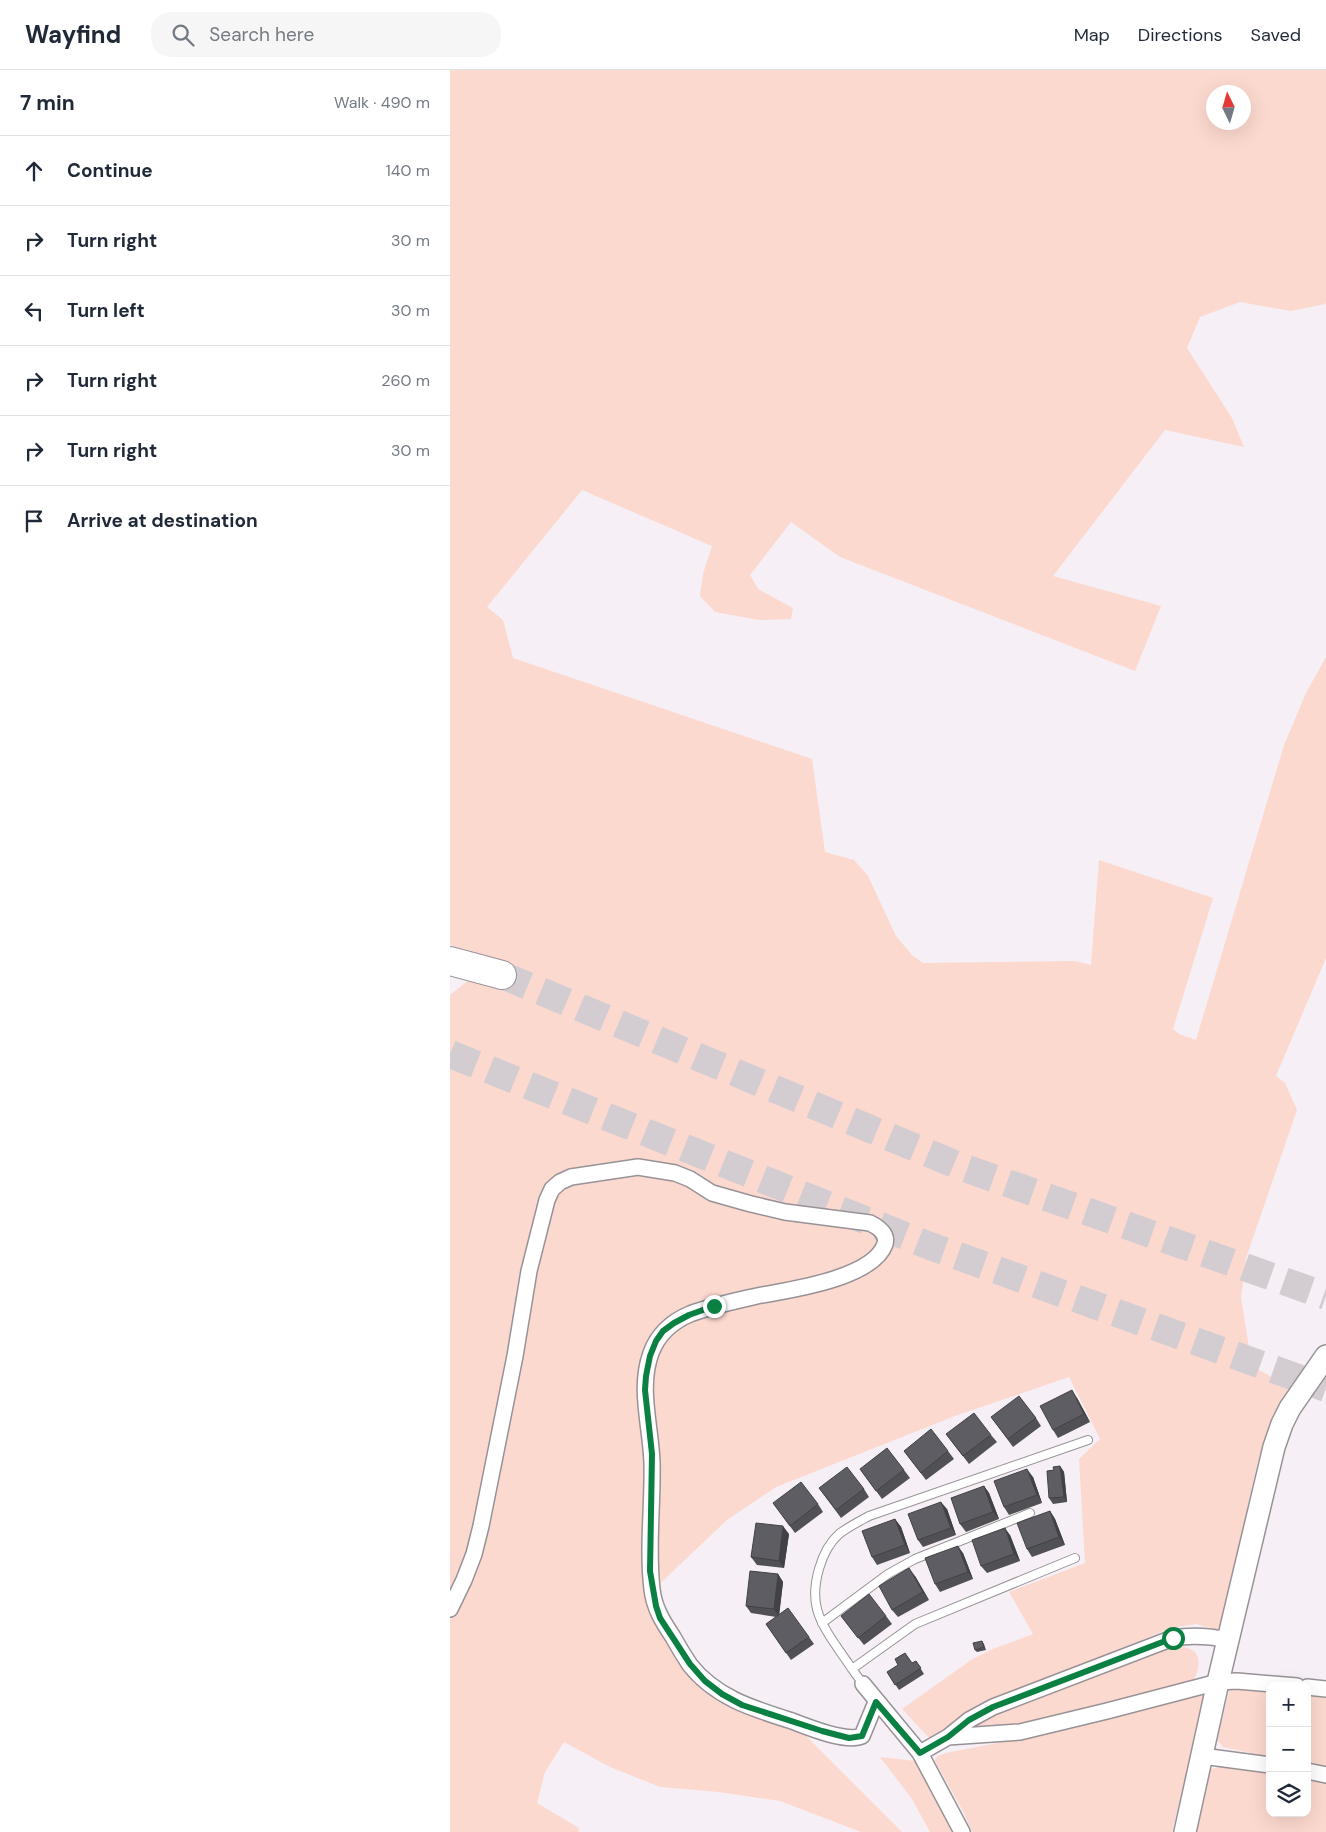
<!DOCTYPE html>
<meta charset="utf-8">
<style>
:root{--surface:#fff;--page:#f6f6f7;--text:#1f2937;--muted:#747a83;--line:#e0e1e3}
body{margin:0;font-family:"DM Sans",sans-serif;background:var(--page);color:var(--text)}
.controls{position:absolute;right:15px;bottom:15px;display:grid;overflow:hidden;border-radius:10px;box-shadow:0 5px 20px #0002}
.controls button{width:45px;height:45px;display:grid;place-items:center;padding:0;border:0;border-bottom:1px solid var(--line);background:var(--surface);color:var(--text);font:25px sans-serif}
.compass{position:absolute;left:756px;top:15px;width:45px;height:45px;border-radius:50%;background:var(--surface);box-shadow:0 5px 20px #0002;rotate:355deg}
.stop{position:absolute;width:15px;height:15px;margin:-11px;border:4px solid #0b8043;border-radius:50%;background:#fff}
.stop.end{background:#0b8043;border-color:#fff;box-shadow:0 1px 5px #0008}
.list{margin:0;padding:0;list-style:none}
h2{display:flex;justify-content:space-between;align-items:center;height:65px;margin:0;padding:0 20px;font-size:21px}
h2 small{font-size:16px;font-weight:400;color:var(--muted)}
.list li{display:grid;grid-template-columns:32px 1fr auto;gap:15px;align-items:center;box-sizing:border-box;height:70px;padding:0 20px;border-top:1px solid var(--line)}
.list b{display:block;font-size:19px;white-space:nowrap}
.list em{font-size:16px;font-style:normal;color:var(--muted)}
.icon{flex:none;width:28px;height:28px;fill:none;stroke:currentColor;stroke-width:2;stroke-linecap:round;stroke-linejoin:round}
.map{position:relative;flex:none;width:876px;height:1762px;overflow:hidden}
header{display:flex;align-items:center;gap:30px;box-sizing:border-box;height:70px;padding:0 25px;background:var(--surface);border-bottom:1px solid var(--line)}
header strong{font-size:24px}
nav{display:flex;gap:28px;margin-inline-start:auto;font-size:18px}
.search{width:350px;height:45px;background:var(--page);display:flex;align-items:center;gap:12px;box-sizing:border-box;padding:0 18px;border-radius:20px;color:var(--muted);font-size:19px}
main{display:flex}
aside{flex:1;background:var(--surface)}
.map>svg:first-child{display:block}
</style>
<header>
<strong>Wayfind</strong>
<div class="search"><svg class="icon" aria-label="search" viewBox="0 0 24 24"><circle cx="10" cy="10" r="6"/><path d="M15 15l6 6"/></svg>Search here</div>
<nav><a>Map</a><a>Directions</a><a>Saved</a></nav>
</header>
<main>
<aside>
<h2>7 min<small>Walk · 490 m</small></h2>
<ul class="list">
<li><svg class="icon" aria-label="ahead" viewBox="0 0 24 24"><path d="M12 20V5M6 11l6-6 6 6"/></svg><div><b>Continue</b></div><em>140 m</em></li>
<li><svg class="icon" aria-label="right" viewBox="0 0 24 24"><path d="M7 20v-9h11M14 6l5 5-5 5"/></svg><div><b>Turn right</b></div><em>30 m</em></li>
<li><svg class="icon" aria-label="left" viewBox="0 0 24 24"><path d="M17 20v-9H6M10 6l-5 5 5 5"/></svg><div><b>Turn left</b></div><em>30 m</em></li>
<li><svg class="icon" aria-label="right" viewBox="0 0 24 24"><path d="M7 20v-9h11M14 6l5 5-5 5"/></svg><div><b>Turn right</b></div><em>260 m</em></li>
<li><svg class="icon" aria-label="right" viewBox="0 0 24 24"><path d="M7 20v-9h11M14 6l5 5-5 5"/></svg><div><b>Turn right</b></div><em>30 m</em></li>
<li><svg class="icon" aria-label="arrive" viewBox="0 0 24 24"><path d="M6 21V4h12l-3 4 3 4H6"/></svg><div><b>Arrive at destination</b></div></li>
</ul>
</aside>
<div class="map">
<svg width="876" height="1762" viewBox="0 0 876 1762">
<rect width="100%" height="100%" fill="#f6eff5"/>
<!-- green -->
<path fill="#fcd9cf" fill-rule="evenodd" d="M0,0H876V231L875,234L841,241L790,232L750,247L737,278L782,348L794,377L715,360L603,506L711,536L685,601L390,487L341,452L300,505L308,519L343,538L341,549L309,550L265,542L250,526L253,504L262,476L132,420L37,537L53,550L63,588L362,689L375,782L404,790L418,806L446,866L462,885L473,893L625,891L641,895L649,790L763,828L723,959L729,964L746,970L834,675L856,623L876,587V888L826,1006L835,1013L847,1040L796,1188L791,1228L802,1296L841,1318L819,1356L806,1398L770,1561L746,1554L721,1558L531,1636L481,1670L452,1639L521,1590L543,1579L583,1564L559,1522L635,1493L629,1389L650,1369L619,1307L505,1346L326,1417L277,1450L202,1521L255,1611L345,1653L354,1664L452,1762H411L330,1731L269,1722L210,1717L160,1697L114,1672L95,1702L87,1733L129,1758L128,1762H0V925L24,906L55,892L0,875ZM764,22H794V52H764Z
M733,1576C736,1578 741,1579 744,1581C752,1589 748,1604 743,1611L573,1655L518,1659L552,1640L723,1577Z
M780,1618H820V1687L773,1677L767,1670Z
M857,1623L876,1625V1697L857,1694Z
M756,1625L722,1762H522L514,1743L485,1691L487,1686L496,1683L614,1660L729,1629Z
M430,1687L466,1691L504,1762H480L462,1729Z
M770,1697L820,1701V1743H857V1706L876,1710V1762H746L760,1699Z"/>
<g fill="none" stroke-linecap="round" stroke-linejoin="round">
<!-- highway-tunnel -->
<path stroke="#d3cdd2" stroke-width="28" stroke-dasharray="28 14" stroke-linecap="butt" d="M52,905L509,1096L876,1226
M0,984L480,1176L876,1318"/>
<defs>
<path id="lane" d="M625,1488L465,1554L402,1599C391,1582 372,1559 367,1539C361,1516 371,1480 389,1464C398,1457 408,1452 419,1446L638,1370
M372,1553L438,1504L465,1489L580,1443
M402,1599L413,1614"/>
<path id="street" d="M0,1539L14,1510L24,1484L31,1456L65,1286L79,1201L97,1130L102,1119L110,1112L121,1107L188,1097L225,1103L240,1109L262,1123L301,1134L335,1142L420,1153C428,1157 438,1163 435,1174C423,1209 338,1220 307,1226C285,1231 261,1236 240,1244C221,1252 208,1264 201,1283C188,1318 201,1357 202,1393C203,1434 197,1478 202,1519C204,1538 213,1552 223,1567C228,1576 234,1586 240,1595C266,1628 304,1639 342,1651C358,1657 396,1673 412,1666L426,1632
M413,1614L470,1683L512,1762
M857,1617L876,1619
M498,1667L519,1650L543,1637L723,1568C742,1565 759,1566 778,1570
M470,1683L498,1667L570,1662L657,1641L768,1612L787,1611L847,1616
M752,1686L820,1695
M857,1701L876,1705"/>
<path id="secondary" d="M735,1762L768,1612L824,1377L832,1354L840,1338L876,1286"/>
<path id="highway" d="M0,891L52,905"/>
</defs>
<!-- lane casing -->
<use href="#lane" stroke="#989297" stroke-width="10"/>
<!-- street casing -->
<use href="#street" stroke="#989297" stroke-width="18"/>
<!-- secondary casing -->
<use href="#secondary" stroke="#989297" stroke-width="24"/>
<!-- highway casing -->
<use href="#highway" stroke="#989297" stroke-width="30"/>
<!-- lane -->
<use href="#lane" stroke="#fff" stroke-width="8"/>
<!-- street -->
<use href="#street" stroke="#fff" stroke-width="15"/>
<!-- secondary -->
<use href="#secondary" stroke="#fff" stroke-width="21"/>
<!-- highway -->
<use href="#highway" stroke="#fff" stroke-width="28"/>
</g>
<!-- wall -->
<path fill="#515055" d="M627,1328L640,1352L608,1368L603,1360Z
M541,1347L586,1348L591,1356L563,1377Z
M496,1364L541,1365L547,1372L519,1394Z
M454,1381H498L504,1389L476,1410Z
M610,1396L614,1402L617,1432L603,1434L599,1428L604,1400Z
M410,1399L454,1400L460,1408L432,1429Z
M583,1407L592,1433L559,1445L554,1437Z
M534,1416L539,1423L549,1449L516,1462L510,1454Z
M369,1418L414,1419L419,1427L391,1448Z
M323,1433L368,1434L373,1442L345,1463Z
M497,1439L506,1465L473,1477L468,1470Z
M600,1441L605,1449L615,1475L582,1487L577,1479Z
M445,1449L451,1457L460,1483L427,1495L422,1487Z
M339,1464L334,1498L307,1495L301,1487Z
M560,1465L570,1491L537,1503L531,1496Z
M513,1483L523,1509L490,1522L485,1514Z
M328,1504L333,1512L329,1544L359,1567L364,1574L341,1590L316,1554L326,1547L301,1543L296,1536Z
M465,1506L479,1530L448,1547L442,1540Z
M391,1546H436L442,1554L414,1575Z
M532,1571L534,1574L536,1580L527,1582L525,1580Z
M466,1591L474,1604L449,1620L437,1602L462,1593Z"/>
<!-- shaded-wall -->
<path fill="#424145" d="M622,1320L627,1328L640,1352L634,1344Z
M610,1396L614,1402L617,1432L614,1427Z
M577,1399L583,1407L592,1433L587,1425Z
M534,1416L539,1423L549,1449L543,1442Z
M491,1432L497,1439L506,1465L501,1458Z
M600,1441L605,1449L615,1475L609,1467Z
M445,1449L451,1457L460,1483L455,1475Z
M333,1456L339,1464L334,1498L329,1491Z
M555,1458L560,1465L570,1491L564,1484Z
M508,1476L513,1483L523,1509L518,1502Z
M459,1498L465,1506L479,1530L473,1522Z
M328,1504L333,1512L329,1547L324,1539Z"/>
<!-- building -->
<path fill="#5e5d63" stroke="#424145" d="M622,1320L634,1344L603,1360L590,1336Z
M569,1326L586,1348L558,1369L541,1347Z
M524,1343L541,1365L513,1386L496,1364Z
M481,1359L498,1381L471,1403L454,1381Z
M437,1378L454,1400L426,1421L410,1399Z
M610,1396L614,1427L599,1428L597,1401L604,1400L603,1397Z
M397,1397L414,1419L386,1440L369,1418Z
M577,1399L587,1425L554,1437L544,1411Z
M351,1412L368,1434L340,1456L323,1433Z
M534,1416L543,1442L510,1454L501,1428Z
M491,1432L501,1458L468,1470L458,1444Z
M600,1441L609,1467L577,1479L567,1453Z
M445,1449L455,1475L422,1487L412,1461Z
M306,1453L333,1456L329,1491L301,1487Z
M555,1458L564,1484L531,1496L522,1470Z
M508,1476L518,1502L485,1514L475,1488Z
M459,1498L473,1522L442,1540L429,1516Z
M300,1501L328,1504L324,1539L296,1536Z
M419,1524L436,1546L408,1568L391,1546Z
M338,1538L359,1567L336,1583L316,1554Z
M532,1571L534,1577L525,1580L523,1573Z
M455,1583L462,1593L466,1591L471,1598L445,1615L437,1602L448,1595L445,1589Z"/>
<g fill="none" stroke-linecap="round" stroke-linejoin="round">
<!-- route -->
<path stroke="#0b8043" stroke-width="6" d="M264,1236L239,1245L224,1253L213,1261L206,1271L200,1286L196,1306L195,1320L202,1384L200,1501L206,1536L210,1548L240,1594L255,1611L272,1624L292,1635L372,1661L399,1668L412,1666L426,1632L470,1683L498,1667L519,1650L543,1637L723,1568"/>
</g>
</svg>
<div class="controls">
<button>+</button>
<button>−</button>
<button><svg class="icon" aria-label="layers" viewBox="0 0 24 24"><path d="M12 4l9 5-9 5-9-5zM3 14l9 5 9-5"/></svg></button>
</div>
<svg class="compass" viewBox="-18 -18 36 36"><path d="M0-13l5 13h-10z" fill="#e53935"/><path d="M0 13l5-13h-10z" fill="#747a83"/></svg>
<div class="stop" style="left:723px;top:1568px"></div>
<div class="stop end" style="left:264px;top:1236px"></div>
</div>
</main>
